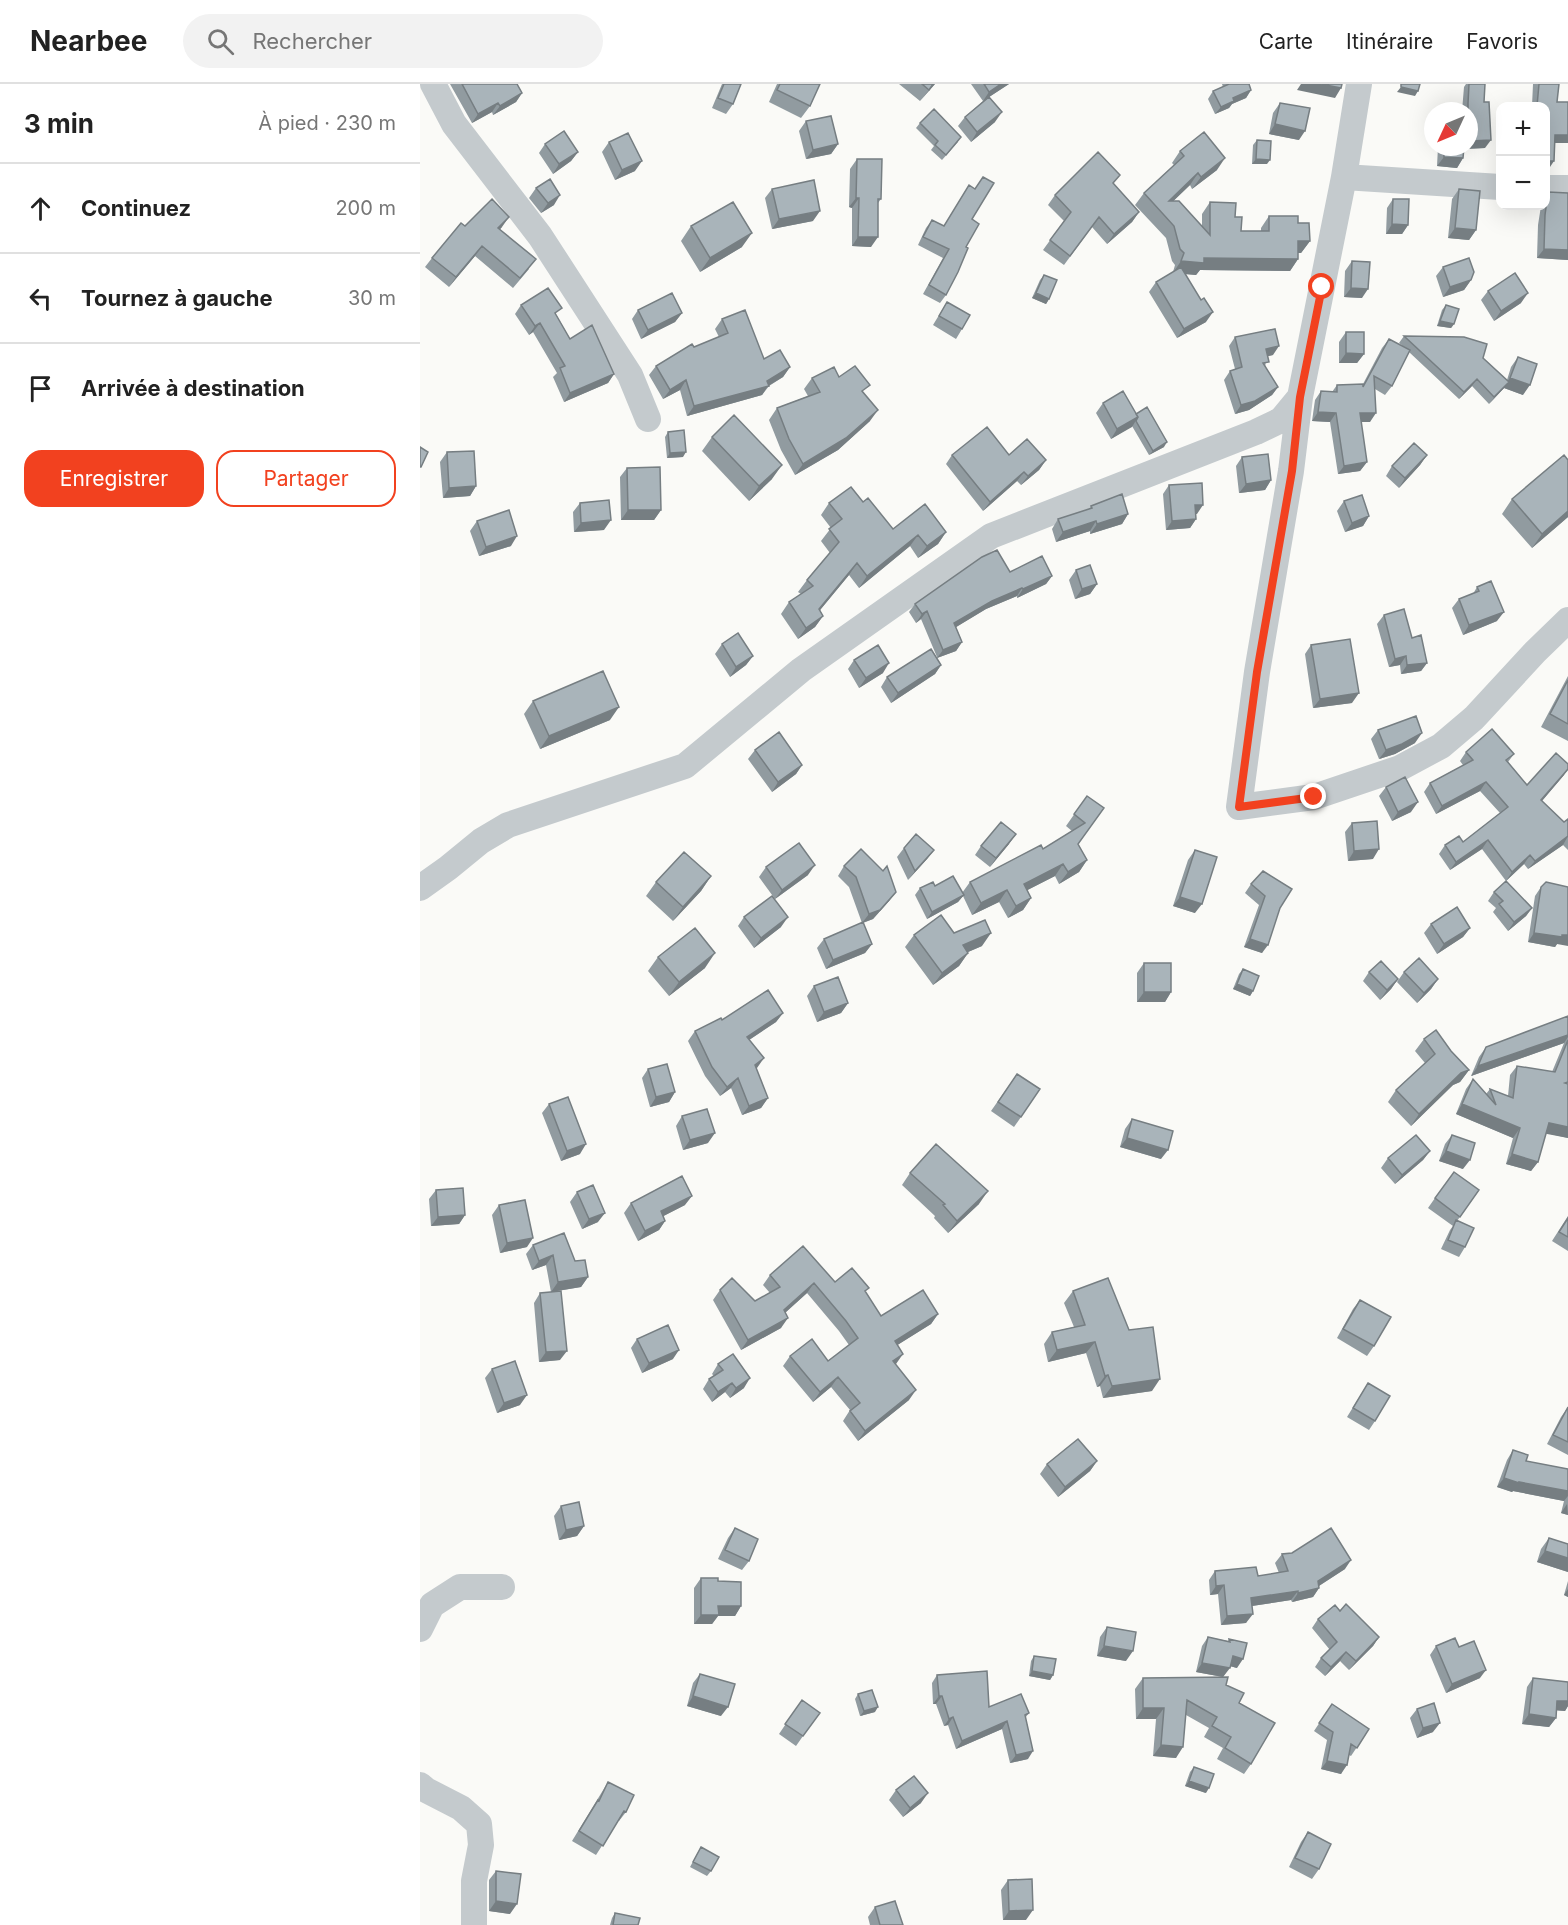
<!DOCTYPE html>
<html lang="fr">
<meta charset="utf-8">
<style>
:root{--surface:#fff;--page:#f2f2f2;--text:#222;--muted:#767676;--line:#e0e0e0;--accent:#f2411f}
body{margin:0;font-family:Inter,sans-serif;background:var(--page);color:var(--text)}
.controls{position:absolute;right:18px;top:18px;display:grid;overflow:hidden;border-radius:12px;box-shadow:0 6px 24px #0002}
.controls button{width:54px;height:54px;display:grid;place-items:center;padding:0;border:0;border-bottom:2px solid var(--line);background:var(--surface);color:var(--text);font:30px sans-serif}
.compass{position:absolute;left:1004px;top:18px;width:54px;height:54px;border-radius:50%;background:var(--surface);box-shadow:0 6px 24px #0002;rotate:226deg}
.stop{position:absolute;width:18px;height:18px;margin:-14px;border:4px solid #f2411f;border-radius:50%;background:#fff}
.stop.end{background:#f2411f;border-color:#fff;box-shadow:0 2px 6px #0008}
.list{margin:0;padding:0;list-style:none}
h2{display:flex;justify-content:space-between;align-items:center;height:78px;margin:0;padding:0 24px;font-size:26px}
h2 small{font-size:20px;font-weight:400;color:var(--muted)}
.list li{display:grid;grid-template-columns:39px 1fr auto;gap:18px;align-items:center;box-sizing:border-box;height:90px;padding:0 24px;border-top:2px solid var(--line)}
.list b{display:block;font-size:22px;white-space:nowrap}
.list em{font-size:20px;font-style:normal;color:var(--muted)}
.actions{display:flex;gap:12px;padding:18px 24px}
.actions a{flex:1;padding:14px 0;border:2px solid var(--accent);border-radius:18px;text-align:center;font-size:21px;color:var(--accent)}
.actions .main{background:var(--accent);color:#fff}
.icon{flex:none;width:33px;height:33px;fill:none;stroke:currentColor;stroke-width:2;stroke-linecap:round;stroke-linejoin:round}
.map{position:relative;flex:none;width:1148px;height:1841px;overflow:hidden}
header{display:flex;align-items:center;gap:36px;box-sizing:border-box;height:84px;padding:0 30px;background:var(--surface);border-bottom:2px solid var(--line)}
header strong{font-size:28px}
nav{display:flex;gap:33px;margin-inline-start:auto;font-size:21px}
.search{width:420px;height:54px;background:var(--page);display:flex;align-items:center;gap:15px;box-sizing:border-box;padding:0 21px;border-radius:33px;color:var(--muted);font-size:22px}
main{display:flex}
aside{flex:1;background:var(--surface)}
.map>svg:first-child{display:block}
</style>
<header>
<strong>Nearbee</strong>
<div class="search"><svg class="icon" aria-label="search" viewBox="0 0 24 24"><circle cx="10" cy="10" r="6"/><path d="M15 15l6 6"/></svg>Rechercher</div>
<nav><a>Carte</a><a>Itinéraire</a><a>Favoris</a></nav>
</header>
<main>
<aside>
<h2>3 min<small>À pied · 230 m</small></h2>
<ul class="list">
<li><svg class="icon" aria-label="ahead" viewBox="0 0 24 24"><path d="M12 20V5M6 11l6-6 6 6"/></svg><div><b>Continuez</b></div><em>200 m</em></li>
<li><svg class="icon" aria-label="left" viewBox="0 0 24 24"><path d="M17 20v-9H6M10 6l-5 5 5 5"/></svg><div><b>Tournez à gauche</b></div><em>30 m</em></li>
<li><svg class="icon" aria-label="arrive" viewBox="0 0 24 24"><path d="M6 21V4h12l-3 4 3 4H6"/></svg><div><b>Arrivée à destination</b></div></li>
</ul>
<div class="actions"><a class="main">Enregistrer</a><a>Partager</a></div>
</aside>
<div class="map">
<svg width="1148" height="1841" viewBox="0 0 1148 1841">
<rect width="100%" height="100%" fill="#fafaf7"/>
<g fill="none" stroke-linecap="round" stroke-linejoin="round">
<!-- minor -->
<path stroke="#c4cacd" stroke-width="26" d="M13,0L34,40L120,152L210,291L228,335
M924,93L1080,103
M1126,104H1148
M880,313L871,387L837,588L819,723L894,713L980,684L1021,662L1054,634L1115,568L1148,536
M0,804L28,784L61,757L88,741L265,682L381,586L571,452L836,348L861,336L880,313L924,93L939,0
M0,1545L12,1521L40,1503H82
M0,1701L6,1706L41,1724L59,1740L61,1761L54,1797V1841"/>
</g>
<!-- wall -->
<path fill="#919ba0" d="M30,0H97L102,9L96,18L73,31L72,28L52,39Z
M302,0H321L313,20L306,30L292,24Z
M357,0H400L390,22L381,34L349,18Z
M479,0H515L500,17Z
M551,0H589L569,13L575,38L551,58L538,42L545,33L563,17Z
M802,0H829L831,6L826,14L812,20L809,24L795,30L788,15L793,7L803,3Z
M1046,0H1065L1064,18L1065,64L1044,65L1043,74L1037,84L1017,82L1018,63H1049V27H1042L1044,3Z
M1113,0H1139L1137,18L1148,59H1134L1128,86H1125V22H1112Z
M860,19L879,56L849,50L853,29Z
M386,37L418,60L411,70L386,75L379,47Z
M500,39L538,58L522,76L511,66L514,62L496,44Z
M837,56L847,80H832L833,61Z
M189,58L215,87L195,96L182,68Z
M125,60L158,68L151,77L133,90L119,69Z
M760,67L797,86L772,105L770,101L753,117L782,142V130L790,118L815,133L821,147H841V144L849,132L878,139L890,157L881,169H878V175L870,187L780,186L776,191L766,190L786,238L757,254L729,208L736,198L753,188L755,181L752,177L746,154L715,121L724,109L754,81L752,79Z
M437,75L461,115L458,119L451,163L432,162V124L429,123L430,85Z
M694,100L719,128L712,138L687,160L672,143L644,181L623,166L644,137L628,121L635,111Z
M549,101L552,135L546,163L526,211L520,219L503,210L523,174L498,161L506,144L512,136L524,142Z
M116,104L134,121L121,129L109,114Z
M352,105L393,137L352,145L345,114Z
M1039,105L1056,146L1049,156L1028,154L1032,115Z
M1128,108L1148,109V176L1117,174L1118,141L1121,122H1125V112Z
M973,115L988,141L982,150H966L967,124Z
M45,142L82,143L80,145L109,185L93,204L55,172L29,203L5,183L12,174Z
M271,142L322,163L280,188L261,157Z
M932,177L942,214L924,213L925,187Z
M1023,183L1051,196L1044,206L1023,213L1016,192Z
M624,191L629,215L626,220L612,214L620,196Z
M1068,207L1101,219L1074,237L1061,216Z
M527,218L542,245L536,255L513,241Z
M101,221L137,232L150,255L194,290L188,299L144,318L133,293L137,289L113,248L109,251L95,230Z
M1026,221L1034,240L1031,244L1017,242L1022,226Z
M218,226L262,229L255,238L221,255L212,235Z
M302,235L344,275L370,283L363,293L349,302L342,311L267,332L260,306L243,315L229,291L236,282L274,263L299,253L295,245Z
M926,248L944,270L937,279H919V258Z
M984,252L1063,274L1087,296L1091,283L1098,273L1103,311L1084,304L1069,320L1052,302L1039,315L989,268L972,302L965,311L955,305L950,338H941L947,378L940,387L918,390L910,338L892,337L895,316L901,307L912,308L917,301L943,300L962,264L969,255L983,262L979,259Z
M815,253L853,271L847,272L845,283L858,303L852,311L829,326L815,330L804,296L810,287L815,285L809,262Z
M419,293L444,309L450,337L418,366L375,391L361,366L349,336L357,324L388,312L384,305L392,294Z
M683,319L716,330L744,363L729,371L712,342L691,355L676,329Z
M248,348L263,373L247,374L245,353Z
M292,353L352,395L329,417L282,367Z
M27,368L56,402L50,412L23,414L20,378Z
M532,371H589L626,376L619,386L601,401L597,397L563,427L526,380Z
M1007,371L1000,381L979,404L966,392L972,382Z
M822,373L851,396L845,406L819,409L816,382Z
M1148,376V433L1112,464L1082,430L1092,415Z
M207,384L241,426L234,436H201L200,393Z
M749,401L777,430H776V435L770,444L746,446L743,410Z
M924,417L949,432L943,442L925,448L917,427Z
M443,418L473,445L526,448L518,460L498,474L490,462L439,504L429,491L400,526L403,532L395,543L378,555L361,530L369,518L381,510L378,508L387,496L410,469L401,457L411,444L401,431L409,419Z
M160,419L184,446L154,448L153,428Z
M671,422L708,430L702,440L670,450V447L636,458L632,445L638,435L669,425Z
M57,437L91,462L59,472L50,447Z
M656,486L677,500L670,510L655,515L649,496Z
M590,488L632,492L626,500L597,514V512L566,525L536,543L542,558L536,567L517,574L521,581L515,590L471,619L461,603L467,593L517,573L501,535L496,539L489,528L495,520Z
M1057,503L1077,537L1043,551L1032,524L1039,515L1053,510Z
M964,531L992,554L1007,579L1001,587L981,590L980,581L969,583L957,540Z
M302,560L333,572L326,581L310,593L295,570Z
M891,561L932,619L893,624L885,570Z
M434,576L463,589L439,604L428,585Z
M1148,592V657L1121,643Z
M113,617L190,636L120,665L104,630Z
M958,646L995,659L975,670L959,675L951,655Z
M335,666L382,681L376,690L352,708L328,675Z
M1046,668L1094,670L1088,678L1107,701L1144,691L1122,717L1144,738L1148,735V766L1143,761L1108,785L1104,780L1086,797L1062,765L1030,786L1019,770L1025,761L1043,758L1080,729L1060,707L1016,730L1004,708L1010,699L1043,681L1040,677Z
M966,703L991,728L972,737L959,712Z
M667,712L684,724L658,760L667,776L659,788L639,800L635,792L607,806L611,814L603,826L588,834L579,818L552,831L543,812L538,818L507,835L495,811L500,804L515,802L542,809L550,798L623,765L652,747L646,742Z
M932,739L953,775L928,777L925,748Z
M589,760L570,783L555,771L561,762Z
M484,764L514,766L507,775L488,796L477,773Z
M775,766V829L753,822L768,776Z
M424,782L476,808L469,817L453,835L443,839L452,860L445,869L406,885L397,864L404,855L442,839L429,803L418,792Z
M346,783L388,791L355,815L339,793Z
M291,792L281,807L253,837L226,812L236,798Z
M831,800L860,824L842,869L824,863L839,821L825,809Z
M1121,803L1137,860L1135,863L1108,858L1115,812Z
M1074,808L1112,824L1106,832L1088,847L1073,828L1076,824L1068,817Z
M324,833L361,843L334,864L318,842Z
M1011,840L1050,844L1043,853L1017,870L1004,849Z
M534,849L562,862L548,868V869L539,882L513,901L485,863L494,851Z
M238,873L285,884L249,912L228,887Z
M724,879L751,908L745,918H717V889Z
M823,885L833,907L830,912L813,905L819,890Z
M949,888L978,895L971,905L960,916L943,897Z
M984,888L1018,895L1011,905L997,919L977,898Z
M394,902L428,919L421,929L397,938L387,912Z
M363,929L356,938L329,956L336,984L348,1014L341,1024L322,1031L311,1004L300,1012L285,992L268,957L275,947L302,936Z
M1148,932V1054L1126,1049L1118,1078L1111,1087L1086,1080L1093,1054L1036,1030L1046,1005L1053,995L1066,1010L1070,1005L1088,1012L1090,991L1097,982L1132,988L1144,959L1051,992L1059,973L1066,963Z
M1004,955L1031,967L1049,986L1040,998L1033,1001L991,1042L968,1018L976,1006L1005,979L995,967Z
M228,985L255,1008L249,1018L230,1023L222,994Z
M597,990L601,1033L594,1043L571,1027Z
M129,1020L160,1070L141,1077L122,1029Z
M262,1032L288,1059L263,1066L256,1042Z
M712,1035L741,1075L700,1063L705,1045Z
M1032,1051L1043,1085L1019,1077L1025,1060Z
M1010,1067L1003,1076L975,1100L961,1084L968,1074Z
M490,1089L559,1120L528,1149L514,1134L515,1132L482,1101Z
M16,1106L45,1131L39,1140L11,1142L9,1115Z
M1059,1106L1037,1137L1045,1163L1039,1173L1021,1165L1030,1146L1033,1142L1008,1124L1015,1114Z
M157,1108L178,1138L162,1145L150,1118Z
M211,1119L265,1121L243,1132L245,1137L239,1146L218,1157L204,1129Z
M79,1121L107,1163L80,1169L72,1131Z
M1148,1132V1167L1132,1157Z
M113,1161L155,1177L168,1193L161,1203L131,1208L126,1181L112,1186L106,1170Z
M350,1191L415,1198L446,1209L461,1232L518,1230L511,1240L477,1261L476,1280L475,1281L489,1316L438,1357L423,1337L430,1326L411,1303L393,1318L363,1282L370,1272L408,1277L429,1261L419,1247L387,1209L365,1229L361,1244L321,1266L293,1216L300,1206L335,1217L350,1209L343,1201Z
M653,1207L732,1307L683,1314L680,1302L677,1303L666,1269L628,1278L624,1260L632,1248L654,1243L644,1219Z
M120,1209L140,1276L119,1278L114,1219Z
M940,1216L954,1262L947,1272L917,1254L933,1225Z
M217,1255L253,1275L222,1289L211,1264Z
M298,1280L324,1304L310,1314L305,1308L292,1318L283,1305L289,1295L294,1292L292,1290Z
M72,1285L100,1321L77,1329L65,1294Z
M948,1299L955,1337L949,1346L927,1333Z
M1148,1323V1371L1127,1360L1141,1333Z
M1093,1366L1106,1377L1148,1385V1431L1141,1429L1144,1417L1093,1407L1092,1408L1077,1403L1087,1376Z
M677,1377L670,1387L638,1413L620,1390L627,1380Z
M141,1422L164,1442L157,1452L139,1456L134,1432Z
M315,1444L329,1477L322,1486L298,1475L308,1454Z
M1129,1454L1148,1460V1488L1117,1478L1121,1465Z
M862,1470L925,1485L899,1502V1504L893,1513L872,1518L871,1516L832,1522L826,1539L801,1541L798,1510L790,1511L789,1496L795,1487L838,1492L859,1489L855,1479Z
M281,1494L298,1497L321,1522L315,1532H298L292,1540H274V1504Z
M1148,1497V1513L1144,1511Z
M920,1527L959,1553L953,1562L929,1586L920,1577L905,1592L895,1583L901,1574L910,1566L892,1544L898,1535Z
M687,1543L706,1577L677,1572L680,1553Z
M788,1553L808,1557L809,1555L817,1584L810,1582L803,1593L776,1588L782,1562Z
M1016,1562L1039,1563L1060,1594L1026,1609L1010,1571Z
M614,1572L633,1591L630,1596L609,1592L611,1577Z
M280,1590L301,1632L267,1622L273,1599Z
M517,1591L569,1623L609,1629L605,1634L608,1675L590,1679L582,1645L536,1665L528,1641L524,1642L516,1620H513L512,1599Z
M723,1594L806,1601L819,1619L831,1680L824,1690L797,1675L803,1664L784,1653L789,1644L766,1631L756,1674L733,1672L736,1635H716L715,1605Z
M1113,1594L1148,1598V1622L1145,1627L1136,1626V1634L1129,1643L1102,1640L1107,1603Z
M438,1610L455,1628L440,1632L435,1615Z
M382,1616L383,1652L376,1662L359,1650Z
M912,1620L949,1645L931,1672L929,1671L921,1690L901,1685L907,1656L894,1647Z
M997,1625L1013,1648L997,1654L990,1634Z
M774,1683L786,1709L765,1702L770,1688Z
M188,1698L206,1728L199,1737H198L176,1771L152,1757Z
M476,1706L501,1719L483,1733L469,1716Z
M888,1748L899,1785L892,1795L869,1783L881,1758Z
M281,1763L291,1787L287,1792L270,1783Z
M76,1787L90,1830L69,1827V1796Z
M588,1796L606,1836H583L581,1806Z
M455,1823L483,1841H450L448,1833Z
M195,1829L218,1841H190L192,1834Z"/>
<!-- shaded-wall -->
<path fill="#767e82" d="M513,0H515L500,17L509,6Z
M581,0H589L563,17L569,8Z
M881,0H901L921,4L915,14L877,6Z
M981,3L998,7L995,12L977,8Z
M831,6L826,14L812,20L809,24L795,30L801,23L813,14Z
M102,9L96,18L73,31L80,22Z
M78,19L72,28L52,39L58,30Z
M582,28L575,38L551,58L557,48Z
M855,40L885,47L879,56L849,50Z
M1135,51H1148V59H1129Z
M1071,56L1065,64L1044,65L1045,63H1049L1050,57Z
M418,60L411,70L386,75L393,66Z
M158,68L151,77L133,90L139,80Z
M1024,73L1043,74L1037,84L1017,82Z
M805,74L797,86L772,105L781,93Z
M836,75L850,76L847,80H832Z
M222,77L215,87L195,96L202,86Z
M1125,77H1134L1128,86H1125Z
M778,89L770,101L741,129L749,117Z
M140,111L134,121L121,129L128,119Z
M436,114H439L432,124L429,123Z
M400,127L393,137L352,145L359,135Z
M719,128L712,138L687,160L694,150Z
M89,133L82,143L72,154L78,144Z
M972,140L988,141L982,150H966Z
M1035,144L1056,146L1049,156L1028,154Z
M332,149L322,163L280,188L290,174Z
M438,153H458L451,163L432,162Z
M878,157H890L881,169H870Z
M62,162L55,172L29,203L36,193Z
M1124,165L1148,166V176L1117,174Z
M784,174L878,175L870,187L780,186L776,191L753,189L761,177Z
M1051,196L1044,206L1023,213L1030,203Z
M931,204L948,205L942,214L924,213Z
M616,209L629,215L626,220L612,214Z
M1108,209L1101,219L1074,237L1081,227Z
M793,228L786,238L757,254L764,245Z
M262,229L255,238L221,255L228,246Z
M1020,237L1034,240L1031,244L1017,242Z
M120,239L113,248L109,251L115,242Z
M859,262L853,271L840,274L846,265Z
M926,269L944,270L937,279H919Z
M370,283L363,293L348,302L342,311L267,332L274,322L347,297Z
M194,290L188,299L144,318L150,309Z
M1090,294L1110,301L1103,311L1084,304L1069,320Z
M1057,295L1052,302L1039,315L1044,308Z
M266,296L260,306L243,315L250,306Z
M858,303L852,311L829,326L815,330L821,321Z
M458,326L450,337L418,366L375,391L383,380Z
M898,328L916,329L910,338L892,337Z
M940,329H956L950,338H933Z
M718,333L712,343L691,355L697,345Z
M747,358L744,363L729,371L733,367Z
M266,368L263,373L247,374L250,369Z
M1007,371L1000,381L979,404L985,394Z
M626,376L619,386L601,401L608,392Z
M947,378L940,387L918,390L924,382Z
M362,381L352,395L329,417L339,402Z
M604,388L597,397L563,427L570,418Z
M851,396L845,406L819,409L826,400Z
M56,402L50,412L23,414L29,404Z
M775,421H783L777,430H769Z
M208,426H241L234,436H201Z
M1148,427V433L1112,464L1122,450Z
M708,430L702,440L670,450L677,440Z
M949,432L943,442L925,448L932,439Z
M776,435L770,444L746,446L752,437Z
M191,436L184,446L154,448L161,439Z
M676,437L670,447L636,458L643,448Z
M526,448L518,460L498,474L507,462Z
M498,451L490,462L439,504L447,492Z
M97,452L91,462L59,472L66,463Z
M437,479L429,491L391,537L399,525Z
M632,492L626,500L597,514L603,505Z
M677,500L670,510L655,515L662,505Z
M602,504L597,512L566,525L528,548L534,539L572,517Z
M507,527L501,535L496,539L502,530Z
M1084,528L1077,537L1043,551L1049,541Z
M403,532L395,543L378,555L386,544Z
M542,558L536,567L517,574L523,566Z
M333,572L326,581L310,593L316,583Z
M986,572L980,581L969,583L975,575Z
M469,579L463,589L439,604L446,594Z
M1007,579L1001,587L981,590L987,581Z
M521,581L515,590L471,619L478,609Z
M939,609L932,619L893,624L900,615Z
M199,623L190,636L120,665L129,652Z
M1002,649L995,659L975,670L959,675L966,666Z
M382,681L376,690L352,708L358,698Z
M1148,685L1144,691L1115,725L1121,716Z
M1066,698L1060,707L1016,730L1022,722Z
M998,718L991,728L972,737L978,728Z
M596,750L589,760L570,783L576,774Z
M1148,752L1143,761L1108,785L1115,777Z
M1068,756L1062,765L1030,786L1036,778Z
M959,765L953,775L928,777L934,767Z
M514,766L507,775L488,796L495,787Z
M1110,771L1104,780L1086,797L1092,788Z
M667,776L659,788L639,800L648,788Z
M643,780L635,792L596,812L604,800Z
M395,781L388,791L355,815L362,806Z
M291,792L281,807L253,837L263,823Z
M587,806L579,818L552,831L561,819Z
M476,808L469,817L453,835L442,839L449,830Z
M544,811L538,818L507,835L512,828Z
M760,813L782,820L775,829L753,822Z
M611,814L603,826L588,834L596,822Z
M1112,824L1106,832L1088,847L1094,838Z
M368,833L361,843L334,864L341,854Z
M1050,844L1043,853L1017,870L1024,860Z
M571,849L562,862L534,874L543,861Z
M1114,849L1148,851V862L1137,860L1135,863L1108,858Z
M830,855L848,861L842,869L824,863Z
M452,860L445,869L406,885L413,876Z
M295,869L285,884L249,912L259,898Z
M548,869L539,882L513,901L522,889Z
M978,895L971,905L960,916L967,906Z
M1018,895L1011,905L997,919L1004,909Z
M817,900L833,907L830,912L813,905Z
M724,908H751L745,918H717Z
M428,919L421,929L397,938L404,928Z
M363,929L356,938L320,962L327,953Z
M1148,951V953L1144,959L1051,992L1058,982Z
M344,974L337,984L328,991L335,981Z
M1049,986L1040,998L1033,1001L991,1042L999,1030L1041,989Z
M318,994L311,1004L300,1012L307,1003Z
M255,1008L249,1018L230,1023L236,1013Z
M348,1014L341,1024L322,1031L329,1022Z
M1042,1020L1100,1044L1093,1054L1036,1030Z
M1129,1039L1148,1043V1054L1122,1049Z
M295,1049L288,1059L263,1066L270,1056Z
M707,1054L748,1066L741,1075L700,1063Z
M166,1060L160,1070L141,1077L147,1067Z
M1010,1067L1003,1076L975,1100L982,1091Z
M1026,1067L1050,1076L1043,1085L1019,1077Z
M1092,1070L1118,1078L1111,1087L1086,1080Z
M568,1107L559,1120L528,1149L537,1137Z
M272,1112L265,1121L234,1137L241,1127Z
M185,1129L178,1138L162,1145L169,1135Z
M45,1131L39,1140L11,1142L18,1133Z
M245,1137L239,1146L218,1157L225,1147Z
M113,1154L107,1163L80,1169L87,1159Z
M133,1171L126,1181L112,1186L119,1177Z
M168,1193L161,1203L131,1208L138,1198Z
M394,1199L387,1209L357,1236L364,1226Z
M518,1230L511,1240L468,1267L475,1257Z
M368,1234L361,1244L321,1266L328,1256Z
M675,1258L666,1269L628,1278L637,1266Z
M259,1266L253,1275L222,1289L229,1279Z
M147,1267L140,1276L119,1278L126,1268Z
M483,1270L476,1280L466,1287L473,1277Z
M688,1291L680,1302L677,1303L685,1292Z
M418,1293L411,1303L393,1318L400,1308Z
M330,1294L324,1304L310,1314L316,1304Z
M740,1295L732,1307L683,1314L692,1302Z
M312,1299L305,1308L292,1318L298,1308Z
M496,1306L489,1316L438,1357L445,1347Z
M107,1311L100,1321L77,1329L84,1319Z
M677,1377L670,1387L638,1413L645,1403Z
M1084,1394L1148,1407V1412L1144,1417L1093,1407L1092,1408L1077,1403Z
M1147,1420L1148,1431L1141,1429Z
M164,1442L157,1452L139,1456L146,1446Z
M1125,1467L1148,1474V1488L1117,1478Z
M931,1476L925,1485L894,1505L899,1504L893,1513L872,1518L878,1509Z
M804,1501L798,1510L790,1511L796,1502Z
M1148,1505V1513L1144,1511Z
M878,1507L871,1516L825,1523L831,1514Z
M298,1522H321L315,1532H298L292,1540H274L281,1531Z
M833,1530L826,1539L801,1541L807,1532Z
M959,1553L953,1562L929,1586L936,1577Z
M684,1562L713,1567L706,1577L677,1572Z
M926,1568L920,1577L905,1592L911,1583Z
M813,1572L823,1575L817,1584L806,1581Z
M782,1579L810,1584L803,1593L776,1588Z
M1066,1586L1060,1594L1026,1609L1032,1600Z
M612,1587L633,1591L630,1596L609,1592Z
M273,1612L308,1623L301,1632L267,1622Z
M519,1612H522L516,1620H513Z
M1137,1617H1148V1622L1145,1627L1131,1626Z
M458,1623L455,1628L440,1632L444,1627Z
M723,1624H744L736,1635H716Z
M1109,1630L1136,1634L1129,1643L1102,1640Z
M533,1633L528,1641L524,1642L529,1635Z
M587,1637L582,1645L536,1665L542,1657Z
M1020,1639L1013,1648L997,1654L1003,1644Z
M741,1661L763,1663L756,1674L733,1672Z
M613,1667L608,1675L590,1679L596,1671Z
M907,1677L927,1681L921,1690L901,1685Z
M769,1697L789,1704L786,1709L765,1702Z
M508,1709L501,1719L483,1733L490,1724Z
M76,1817L97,1820L90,1830L69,1827Z
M613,1826L606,1836H583L589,1827Z"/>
<!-- building -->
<path fill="#a9b4ba" stroke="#767e82" stroke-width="1.5" d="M42,0H97L102,9L80,22L78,19L58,30Z
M304,0H321L313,20L298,14Z
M360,0H400L390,22L357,6Z
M502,0H513L509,6Z
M564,0H581L569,8Z
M809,0H829L831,6L813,14L814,17L801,23L793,7Z
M901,0H922L921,4Z
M981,0H1000L998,7L981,3Z
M1049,0H1065L1064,18H1069L1071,56L1050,57L1049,27H1048V19Z
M1119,0H1139L1137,18H1148V51H1135L1134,77H1125V22H1117Z
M569,13L582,28L557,48L545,33Z
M860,19L890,24L885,47L855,40Z
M514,25L541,53L526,71L515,61L518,57L500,39Z
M411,32L418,60L393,66L386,37Z
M144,47L158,68L139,80L125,60Z
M784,48L805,74L781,93L778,89L749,117H759L790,151V118L816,119L815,133H822L821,147H849V132H878V139H889L890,157H878V175L784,174V179L761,177L764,169L760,165L754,142L724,109L764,72L760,67Z
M208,49L222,77L202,86L189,58Z
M837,56L851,57L850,76L836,75Z
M1024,63H1044L1043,74L1024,73Z
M678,68L700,91L693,99L719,128L694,150L679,133L650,172L630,156L651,128L635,111Z
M437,75H462L461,115H458V153H438L439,114H436Z
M563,93L574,99L552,135L559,140L546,163L548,164L538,188L526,211L509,201L529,165L503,153L512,136L524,142L549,101L555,105Z
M130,95L140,111L128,119L116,104Z
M394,96L400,127L359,135L352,105Z
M1039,105L1060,107L1056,146L1035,144Z
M1128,108L1148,109V166L1124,165L1125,131Z
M72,115L89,133L78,144L116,175L100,194L62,162L36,193L12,174L41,139L45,142Z
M973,115H989L988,141L972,140Z
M313,118L332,149L290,174L271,142Z
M1049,174L1054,188L1051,196L1030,203L1023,183Z
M932,177L950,178L948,205L931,204Z
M761,183L781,216L784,214L793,228L764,245L736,198Z
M1095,189L1108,209L1081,227L1068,207Z
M624,191L637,196L629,215L616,209Z
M128,204L142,224L135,229L150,255L172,241L194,290L150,309L140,284L145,282L120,239L115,242L101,221Z
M252,209L262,229L228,246L218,226Z
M527,218L550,231L542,245L519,232Z
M1026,221L1039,225L1034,240L1020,237Z
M325,226L344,275L360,266L370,283L347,297L349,302L274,322L266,296L250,306L236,282L272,260L274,263L308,249L302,235Z
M855,245L859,262L846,265L849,278L843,279L858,303L835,317L821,321L810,287L822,283L815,253Z
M926,248H944V270L926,269Z
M984,252L1044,253L1067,260L1063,274L1089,298L1074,313L1057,295L1044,308Z
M969,255L990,266L972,302L954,292L956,329H940L947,378L924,382L916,329L898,328L901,307L917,308V301L943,300V303Z
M1098,273L1117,280L1110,301L1090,294Z
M435,282L450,301L442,307L458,326L426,354L383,380L369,355L357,324L400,308L392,294L414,283L419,293Z
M703,307L718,333L697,345L683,319Z
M727,323L747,358L733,367L716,337L718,333L716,330Z
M314,331L362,381L339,402L292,353Z
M567,343L589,371L607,355L626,376L608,392L604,388L570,418L532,371Z
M264,346L266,368L250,369L248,348Z
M994,359L1007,371L985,394L972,382Z
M0,363L8,368L1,383H0Z
M54,367L56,402L29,404L27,368Z
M848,370L851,396L826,400L822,373Z
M1144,371L1148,376V427L1122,450L1092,415Z
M240,383L241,426H208L207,384Z
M782,399L783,421H775L776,435L752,437L749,401Z
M431,403L443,418L448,414L473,445L505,420L526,448L507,462L498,451L447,492L437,479L399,525L403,532L386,544L369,518L393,502L387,496L419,458L409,445L422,435L409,419Z
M702,410L708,430L677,440L676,437L643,448L638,435L672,424L671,422Z
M942,411L949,432L932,439L924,417Z
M189,416L191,436L161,439L160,419Z
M89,426L97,452L66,463L57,437Z
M577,466L590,488L622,472L632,492L603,505L602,504L572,517L534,539L542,558L523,566L507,527L502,530L495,520L562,473Z
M670,481L677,500L662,505L656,486Z
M1071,497L1084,528L1049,541L1039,515L1059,507L1057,503Z
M984,525L992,554L1001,551L1007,579L987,581L986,572L975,575L964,531Z
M318,549L333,572L316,583L302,560Z
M930,555L939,609L900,615L891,561Z
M458,561L469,579L446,594L434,576Z
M511,565L521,581L478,609L467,593Z
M183,587L199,623L129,652L113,617Z
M1148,596V640L1130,630Z
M996,632L1002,649L982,660L966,666L958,646Z
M1072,645L1094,670L1086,676L1107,701L1136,669L1148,680V685L1121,716L1144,738L1148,735V752L1115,777L1110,771L1092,788L1068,756L1036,778L1025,761L1039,752L1043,758L1088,723L1066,698L1022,722L1010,699L1053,676L1046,668Z
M359,648L382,681L358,698L335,666Z
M985,693L998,718L978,728L966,703Z
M667,712L684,724L658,760L667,776L648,788L643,780L604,800L611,814L596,822L587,806L561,819L550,798L621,761L623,765L665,739L654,730Z
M957,737L959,765L934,767L932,739Z
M581,738L596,750L576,774L561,762Z
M496,750L514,766L495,787L484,764Z
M379,759L395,781L362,806L346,783Z
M441,765L463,787L467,782L476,808L460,826L449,830L436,793L424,782Z
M775,766L797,773L782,820L760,813Z
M264,768L291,792L263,823L236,798Z
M843,787L872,805L860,824L848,861L830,855L845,812L831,800Z
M533,792L544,811L512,828L500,804L513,798L515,802Z
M1086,797L1112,824L1094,838L1079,820L1083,817L1074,808Z
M1126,798L1148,803V851H1142V853L1114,849L1121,803Z
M352,812L368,833L341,854L324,833Z
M1037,823L1050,844L1024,860L1011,840Z
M521,831L534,849L565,836L571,849L543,861L548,869L522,889L494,851Z
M443,838L452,860L413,876L404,855Z
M275,844L295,869L259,898L238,873Z
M999,874L1018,895L1004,909L984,888Z
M961,877L978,895L967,906L949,888Z
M724,879H751V908H724Z
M823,885L839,892L833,907L817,900Z
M418,893L428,919L404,928L394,902Z
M348,906L363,929L327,953L344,974L335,981L348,1014L329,1022L318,994L307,1003L292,983L275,947L301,934L302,936Z
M1148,932V951L1058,982L1066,963Z
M1016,946L1031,967L1049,986L1041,989L999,1030L976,1006L1015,970L1004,955Z
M1148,956V998L1145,999L1148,1000V1043L1129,1039L1118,1078L1092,1070L1100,1044L1042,1020L1053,995L1076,1021L1070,1005L1093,1014L1097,982L1135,988Z
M247,980L255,1008L236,1013L228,985Z
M597,990L620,1005L601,1033L578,1018Z
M148,1013L166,1060L147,1067L129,1020Z
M287,1025L295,1049L270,1056L262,1032Z
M712,1035L753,1047L748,1066L707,1054Z
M996,1051L1010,1067L982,1091L968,1074Z
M1032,1051L1055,1059L1050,1076L1026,1067Z
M516,1060L568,1107L537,1137L523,1121L525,1120L490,1089Z
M1034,1088L1059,1106L1040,1133L1015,1114Z
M262,1092L272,1112L241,1127L245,1137L225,1147L211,1119Z
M173,1101L185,1129L169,1135L157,1108Z
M43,1104L45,1131L18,1133L16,1106Z
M105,1116L113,1154L87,1159L79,1121Z
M1148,1134V1153L1139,1148Z
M1036,1136L1054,1144L1045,1163L1028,1156Z
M144,1149L155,1177L165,1176L168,1193L138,1198L133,1171L119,1177L113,1161Z
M383,1162L415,1198L432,1184L449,1204L445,1207L461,1232L503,1206L518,1230L475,1257L483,1270L473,1277L496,1306L445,1347L430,1327L440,1319L418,1293L400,1308L370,1272L392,1255L408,1277L438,1254L426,1237L394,1199L364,1226L368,1234L328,1256L300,1206L312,1194L335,1217L360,1203L350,1191Z
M688,1194L709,1246L733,1243L740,1295L692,1302L688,1291L685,1292L675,1258L637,1266L632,1248L665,1241L653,1207Z
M141,1207L147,1267L126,1268L120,1209Z
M940,1216L971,1233L954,1262L923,1245Z
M248,1241L259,1266L229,1279L217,1255Z
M313,1270L330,1294L316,1304L312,1299L298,1308L289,1295L303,1286L298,1280Z
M95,1277L107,1311L84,1319L72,1285Z
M948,1299L970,1312L955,1337L933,1324Z
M1148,1323V1358L1133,1351Z
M658,1355L677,1377L645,1403L627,1380Z
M1093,1366L1108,1371L1106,1377L1148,1385V1407L1099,1398V1399L1084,1394Z
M159,1418L164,1442L146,1446L141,1422Z
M315,1444L338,1455L329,1477L305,1466Z
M911,1444L931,1476L898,1497L899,1504L878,1509V1507L831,1514L833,1530L807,1532L804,1501L796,1502L795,1487L836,1483L838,1492L868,1487L862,1470L872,1469Z
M1129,1454L1148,1460V1474L1125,1467Z
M281,1494H298V1497L321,1498V1522H298L299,1531H281Z
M926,1520L959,1553L936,1577L926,1568L911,1583L901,1574L917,1558L898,1535L915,1521L920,1527Z
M687,1543L716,1548L713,1567L684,1562Z
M788,1553L810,1558L809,1555L827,1559L823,1575L813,1572L810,1584L782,1579Z
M1035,1554L1039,1563L1054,1557L1066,1586L1032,1600L1016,1562Z
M614,1572L636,1575L633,1591L612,1587Z
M567,1587L569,1623L601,1610L609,1629L605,1631L613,1667L596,1671L587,1637L542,1657L533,1633L529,1635L522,1612H519L517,1591Z
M280,1590L315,1600L308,1623L273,1612Z
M808,1593L806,1601L824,1609L819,1619L855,1639L831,1680L805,1664L811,1653L792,1642L797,1633L767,1616L763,1663L741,1661L744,1624H723V1594Z
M1113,1594L1148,1598V1617H1137L1136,1634L1109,1630Z
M452,1606L458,1623L444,1627L438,1610Z
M382,1616L400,1629L383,1652L365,1640Z
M1014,1619L1020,1639L1003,1644L997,1625Z
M912,1620L949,1645L937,1664L931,1660L927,1681L907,1677L913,1648L899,1639Z
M774,1683L794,1690L789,1704L769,1697Z
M494,1692L508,1709L490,1724L476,1706Z
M188,1698L214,1711L206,1728L204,1727L183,1762L159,1747L178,1716L179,1717Z
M888,1748L911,1760L899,1785L875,1774Z
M281,1763L299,1773L291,1787L273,1778Z
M76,1787L101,1790L97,1820L76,1817Z
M612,1795L613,1826L589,1827L588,1796Z
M475,1817L483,1841H460L455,1823Z
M195,1829L220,1834L218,1841H193Z"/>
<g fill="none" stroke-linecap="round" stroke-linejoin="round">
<!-- route -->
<path stroke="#f2411f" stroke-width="8" d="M894,713L819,723L837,588L872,387L880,313L902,203"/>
</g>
</svg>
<div class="controls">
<button>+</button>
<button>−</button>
</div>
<svg class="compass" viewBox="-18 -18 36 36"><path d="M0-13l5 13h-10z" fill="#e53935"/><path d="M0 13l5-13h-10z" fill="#767676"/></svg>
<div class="stop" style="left:902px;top:203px"></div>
<div class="stop end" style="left:894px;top:713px"></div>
</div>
</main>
